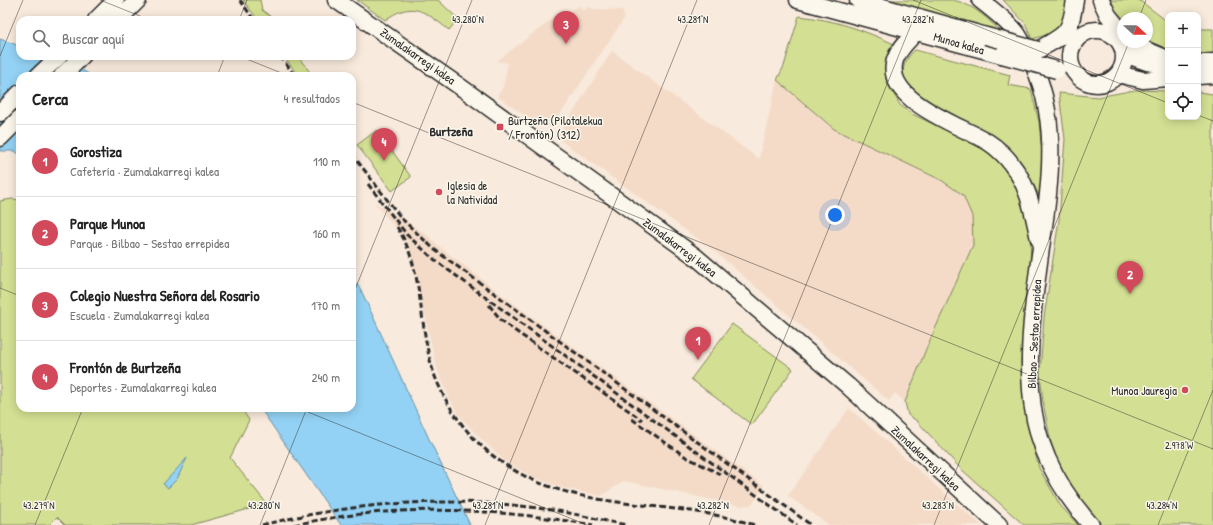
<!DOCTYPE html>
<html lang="es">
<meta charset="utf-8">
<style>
:root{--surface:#fff;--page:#f2f2f2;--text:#222;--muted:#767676;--line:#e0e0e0;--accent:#d1495b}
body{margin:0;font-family:"Patrick Hand",sans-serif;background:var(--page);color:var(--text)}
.controls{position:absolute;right:12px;top:12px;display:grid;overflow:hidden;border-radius:8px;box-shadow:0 2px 10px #0003}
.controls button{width:36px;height:36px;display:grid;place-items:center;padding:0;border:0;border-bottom:1px solid var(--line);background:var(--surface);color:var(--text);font:20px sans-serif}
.compass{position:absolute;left:1117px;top:12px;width:36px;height:36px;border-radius:50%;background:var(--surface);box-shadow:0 2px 10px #0003;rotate:112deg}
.you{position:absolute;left:835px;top:215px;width:14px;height:14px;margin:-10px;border:3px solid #fff;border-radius:50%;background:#1a73e8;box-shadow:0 0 0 6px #1a73e833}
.badge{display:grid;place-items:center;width:26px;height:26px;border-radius:50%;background:var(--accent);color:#fff;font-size:13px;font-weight:700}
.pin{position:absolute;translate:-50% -33px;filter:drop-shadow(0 1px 2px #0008)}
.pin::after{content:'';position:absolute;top:21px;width:14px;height:12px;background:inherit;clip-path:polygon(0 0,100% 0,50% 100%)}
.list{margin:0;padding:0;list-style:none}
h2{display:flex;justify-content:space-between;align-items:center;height:52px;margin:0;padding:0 16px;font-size:17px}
h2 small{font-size:13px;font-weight:400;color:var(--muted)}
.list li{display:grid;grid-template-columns:26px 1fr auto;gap:12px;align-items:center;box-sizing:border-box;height:72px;padding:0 16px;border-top:1px solid var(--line)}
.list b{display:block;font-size:15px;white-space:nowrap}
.list p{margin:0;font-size:13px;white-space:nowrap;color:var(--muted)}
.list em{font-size:13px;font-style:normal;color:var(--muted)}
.icon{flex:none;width:22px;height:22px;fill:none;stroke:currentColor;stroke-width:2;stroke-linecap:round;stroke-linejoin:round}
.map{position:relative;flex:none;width:1213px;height:525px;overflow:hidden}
.search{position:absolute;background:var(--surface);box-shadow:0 2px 10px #0003;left:16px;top:16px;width:340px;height:44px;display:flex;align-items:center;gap:10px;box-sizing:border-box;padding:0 14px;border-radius:12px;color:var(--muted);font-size:15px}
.panel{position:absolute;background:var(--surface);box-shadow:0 2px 10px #0003;left:16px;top:72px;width:340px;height:340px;border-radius:12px}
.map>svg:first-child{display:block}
</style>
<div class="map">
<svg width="1213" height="525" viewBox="0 0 1213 525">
<rect width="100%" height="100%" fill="#f8eadc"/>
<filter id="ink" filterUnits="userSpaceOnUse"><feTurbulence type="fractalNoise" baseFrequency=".025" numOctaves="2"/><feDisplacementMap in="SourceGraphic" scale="8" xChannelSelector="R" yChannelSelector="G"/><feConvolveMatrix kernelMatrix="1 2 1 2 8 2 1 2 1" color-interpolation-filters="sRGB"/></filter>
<g filter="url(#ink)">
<!-- built -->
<path fill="#f4dbc8" d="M579,6L584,11L588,7L594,9L622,10L625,17L551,128L538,119L535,123L497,96L503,87L508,63L497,61L551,20Z
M612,51L759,159L777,80L834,129L941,180L963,195L972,216L973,245L926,349L905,402L895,393L889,401L712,249L560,140L561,138L558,136Z
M374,202L426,234L440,247L510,301L764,486L753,503L749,505L741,506L624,481L601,496L563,488L535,478L507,463L474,432L458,414L449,397L437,369L408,242Z
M849,408L943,492L981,525H829L788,496Z"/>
<!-- green -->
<path fill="#d3df92" stroke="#7f855e" d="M243,0H260L262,10L275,20H258Z
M357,0H438L458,19L449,30C424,11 413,0 385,20Z
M891,0C907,0 939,0 953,0C973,4 991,21 1004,35Z
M1003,0H1068L1062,26L1053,33L1032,39L1025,23Z
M1110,0H1139L1168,22V53L1147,42V18H1123V24L1114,16Z
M799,16C835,20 861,29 894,44L889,50L886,58V80L900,105L910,113L981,147L998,160L1010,176L1026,205L1031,228L1030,271L1021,362L1027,421L1039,468L1060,505L1078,525H1024L960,468L917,421L908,415L905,402L926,349L973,245L972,216L963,195L941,180L834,129L777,80L784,66Z
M1198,29H1213V54L1198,56Z
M915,50L1010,75L1008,85L1031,89L1039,122L1042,153L1040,197C1029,177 1021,159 1003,144C980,126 867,93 915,50Z
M284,56H300L299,58L313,76H298Z
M1135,90L1168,91V117H1198V92L1213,94V525H1101L1069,492L1051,443L1043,402L1040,373L1044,317L1059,220L1065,139L1059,93L1098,97Z
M377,130L411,177L392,191L357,145Z
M12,199L20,200V408H241L249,420L230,458L267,504L191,525H65L57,517L49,525H0V201Z
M732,324L793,369L752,425L691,379Z"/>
<!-- water -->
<path fill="#93d2f4" stroke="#698fa4" d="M0,39L20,46V56H52L65,60L92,76H20V155L15,151H0Z
M352,279L360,288L430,441L470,525H341L260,408H352Z
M187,458L177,479L168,488L163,484Z"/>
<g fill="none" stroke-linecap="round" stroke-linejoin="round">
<defs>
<path id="primary" d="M336,0L462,88L696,257L848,386L999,525
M798,0L1002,55
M858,0L986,36
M980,0C993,10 1006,20 1016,32C1021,38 1024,47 1028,54C1066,125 1046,202 1037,278C1032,313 1028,355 1031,390C1034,441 1057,487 1091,525
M1101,0L1108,15L1123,33
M96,20L116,0
M118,20L138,0
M1070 57a27 27 0 1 1 54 0a27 27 0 1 1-54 0Z
M917,31C909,40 899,48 895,60C882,100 962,126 988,142C996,147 1007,157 1012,165C1029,186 1033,213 1039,239
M1134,42L1144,49L1163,57
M1038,50C1067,33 1070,35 1075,0
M1124,54L1147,62L1168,65
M1198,63L1213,62
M1118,74L1143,80L1168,78
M38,76L59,56
M62,76L82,56
M1198,76L1213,75
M0,113L20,93
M0,138L20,118"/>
</defs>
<!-- primary casing -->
<use href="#primary" stroke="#2b2b2b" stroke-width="19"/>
<!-- primary -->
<use href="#primary" stroke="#fbf7ec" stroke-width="16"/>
<!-- rail -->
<path stroke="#2b2b2b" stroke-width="3" stroke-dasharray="6 3" stroke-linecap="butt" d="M240,0L254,20
M280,56L295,76
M352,154L402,219L435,250L811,525
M368,184L407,235L436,261L797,525
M397,227C426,272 417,330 436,379C447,406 464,431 486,450C565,518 663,495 754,525
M489,305L501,320L514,330L642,420
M632,419L686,457L720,474
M262,525C358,501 461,495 558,511C581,515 604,521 627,525
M294,525C393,503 494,508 593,525"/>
<defs>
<path id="primary-bridge" d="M986,36L1038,50
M1002,55L1057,70"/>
</defs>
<!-- primary-bridge casing -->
<use href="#primary-bridge" stroke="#2b2b2b" stroke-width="19" stroke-linecap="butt"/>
<!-- primary-bridge -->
<use href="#primary-bridge" stroke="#fbf7ec" stroke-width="16"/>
</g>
</g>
<!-- ticks -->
<path fill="none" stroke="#2b2b2b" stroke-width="1" stroke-opacity="0.45" d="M100,0L150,20M913,0L1168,103M1139,18L1146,0M239,20L247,0M0,56L23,0M239,56L289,76M217,76L225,56M352,102L1213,449M1198,115L1213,121M0,288L20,296M352,297L472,0M298,408L587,525M35,525L83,408M260,525L307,408M485,525L697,0M709,525L921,0M934,525L1129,42M1158,525L1213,390"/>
<!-- markers -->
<g fill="#d1495b" stroke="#fbf7ec" stroke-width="1.5">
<rect x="496" y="123" width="8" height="8" rx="2"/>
<circle cx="439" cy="192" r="4"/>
<circle cx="1185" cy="390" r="4"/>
</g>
<g text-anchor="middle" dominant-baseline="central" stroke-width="3" stroke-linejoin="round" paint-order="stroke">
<!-- street labels -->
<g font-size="12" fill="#2b2b2b" stroke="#fbf7ec">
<text transform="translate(959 43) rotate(16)">Munoa kalea</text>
<text transform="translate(418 56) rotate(35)">Zumalakarregi kalea</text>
<text transform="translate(680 247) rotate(37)">Zumalakarregi kalea</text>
<text transform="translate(1034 334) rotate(-87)">Bilbao - Sestao errepidea</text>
<text transform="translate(926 458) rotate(43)">Zumalakarregi kalea</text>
</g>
<!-- poi labels -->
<g font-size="12" fill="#2b2b2b" stroke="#fbf7ec" text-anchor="start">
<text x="508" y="120">Burtzeña (Pilotalekua<tspan x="508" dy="14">/ Frontón) (312)</tspan></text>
<text x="447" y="185">Iglesia de<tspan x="447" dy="14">la Natividad</tspan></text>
<text x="1177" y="390" text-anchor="end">Munoa Jauregia</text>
</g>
<!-- neighbourhood labels -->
<g font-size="13" font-weight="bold" fill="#2b2b2b" stroke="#fbf7ec">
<text x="451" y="131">Burtzeña</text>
</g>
</g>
<g font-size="10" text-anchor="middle" fill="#2b2b2b" stroke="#fbf7ec" stroke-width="3" stroke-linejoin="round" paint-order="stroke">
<text x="468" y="23">43.280°N</text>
<text x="693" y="23">43.281°N</text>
<text x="918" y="23">43.282°N</text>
<text x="1179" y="449">2.978°W</text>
<text x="39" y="509">43.279°N</text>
<text x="264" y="509">43.280°N</text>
<text x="488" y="509">43.281°N</text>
<text x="713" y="509">43.282°N</text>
<text x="938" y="509">43.283°N</text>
<text x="1162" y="509">43.284°N</text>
</g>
</svg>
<div class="controls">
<button>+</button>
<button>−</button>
<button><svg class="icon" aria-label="locate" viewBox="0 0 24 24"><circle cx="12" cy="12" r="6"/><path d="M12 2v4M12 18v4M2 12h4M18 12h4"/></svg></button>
</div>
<svg class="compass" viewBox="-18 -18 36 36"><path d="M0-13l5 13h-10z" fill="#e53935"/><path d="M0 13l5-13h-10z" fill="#767676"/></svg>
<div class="you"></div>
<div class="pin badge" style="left:698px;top:360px">1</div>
<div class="pin badge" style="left:1130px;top:294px">2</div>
<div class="pin badge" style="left:566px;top:44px">3</div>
<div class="pin badge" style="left:384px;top:161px">4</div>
<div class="search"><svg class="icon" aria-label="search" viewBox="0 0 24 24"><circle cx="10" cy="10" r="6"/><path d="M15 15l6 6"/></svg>Buscar aquí</div>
<section class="panel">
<h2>Cerca<small>4 resultados</small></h2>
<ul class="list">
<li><span class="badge">1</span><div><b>Gorostiza</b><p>Cafetería · Zumalakarregi kalea</p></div><em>110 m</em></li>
<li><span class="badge">2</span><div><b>Parque Munoa</b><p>Parque · Bilbao - Sestao errepidea</p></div><em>160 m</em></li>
<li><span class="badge">3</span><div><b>Colegio Nuestra Señora del Rosario</b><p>Escuela · Zumalakarregi kalea</p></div><em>170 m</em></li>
<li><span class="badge">4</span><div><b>Frontón de Burtzeña</b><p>Deportes · Zumalakarregi kalea</p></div><em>240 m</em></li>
</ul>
</section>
</div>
